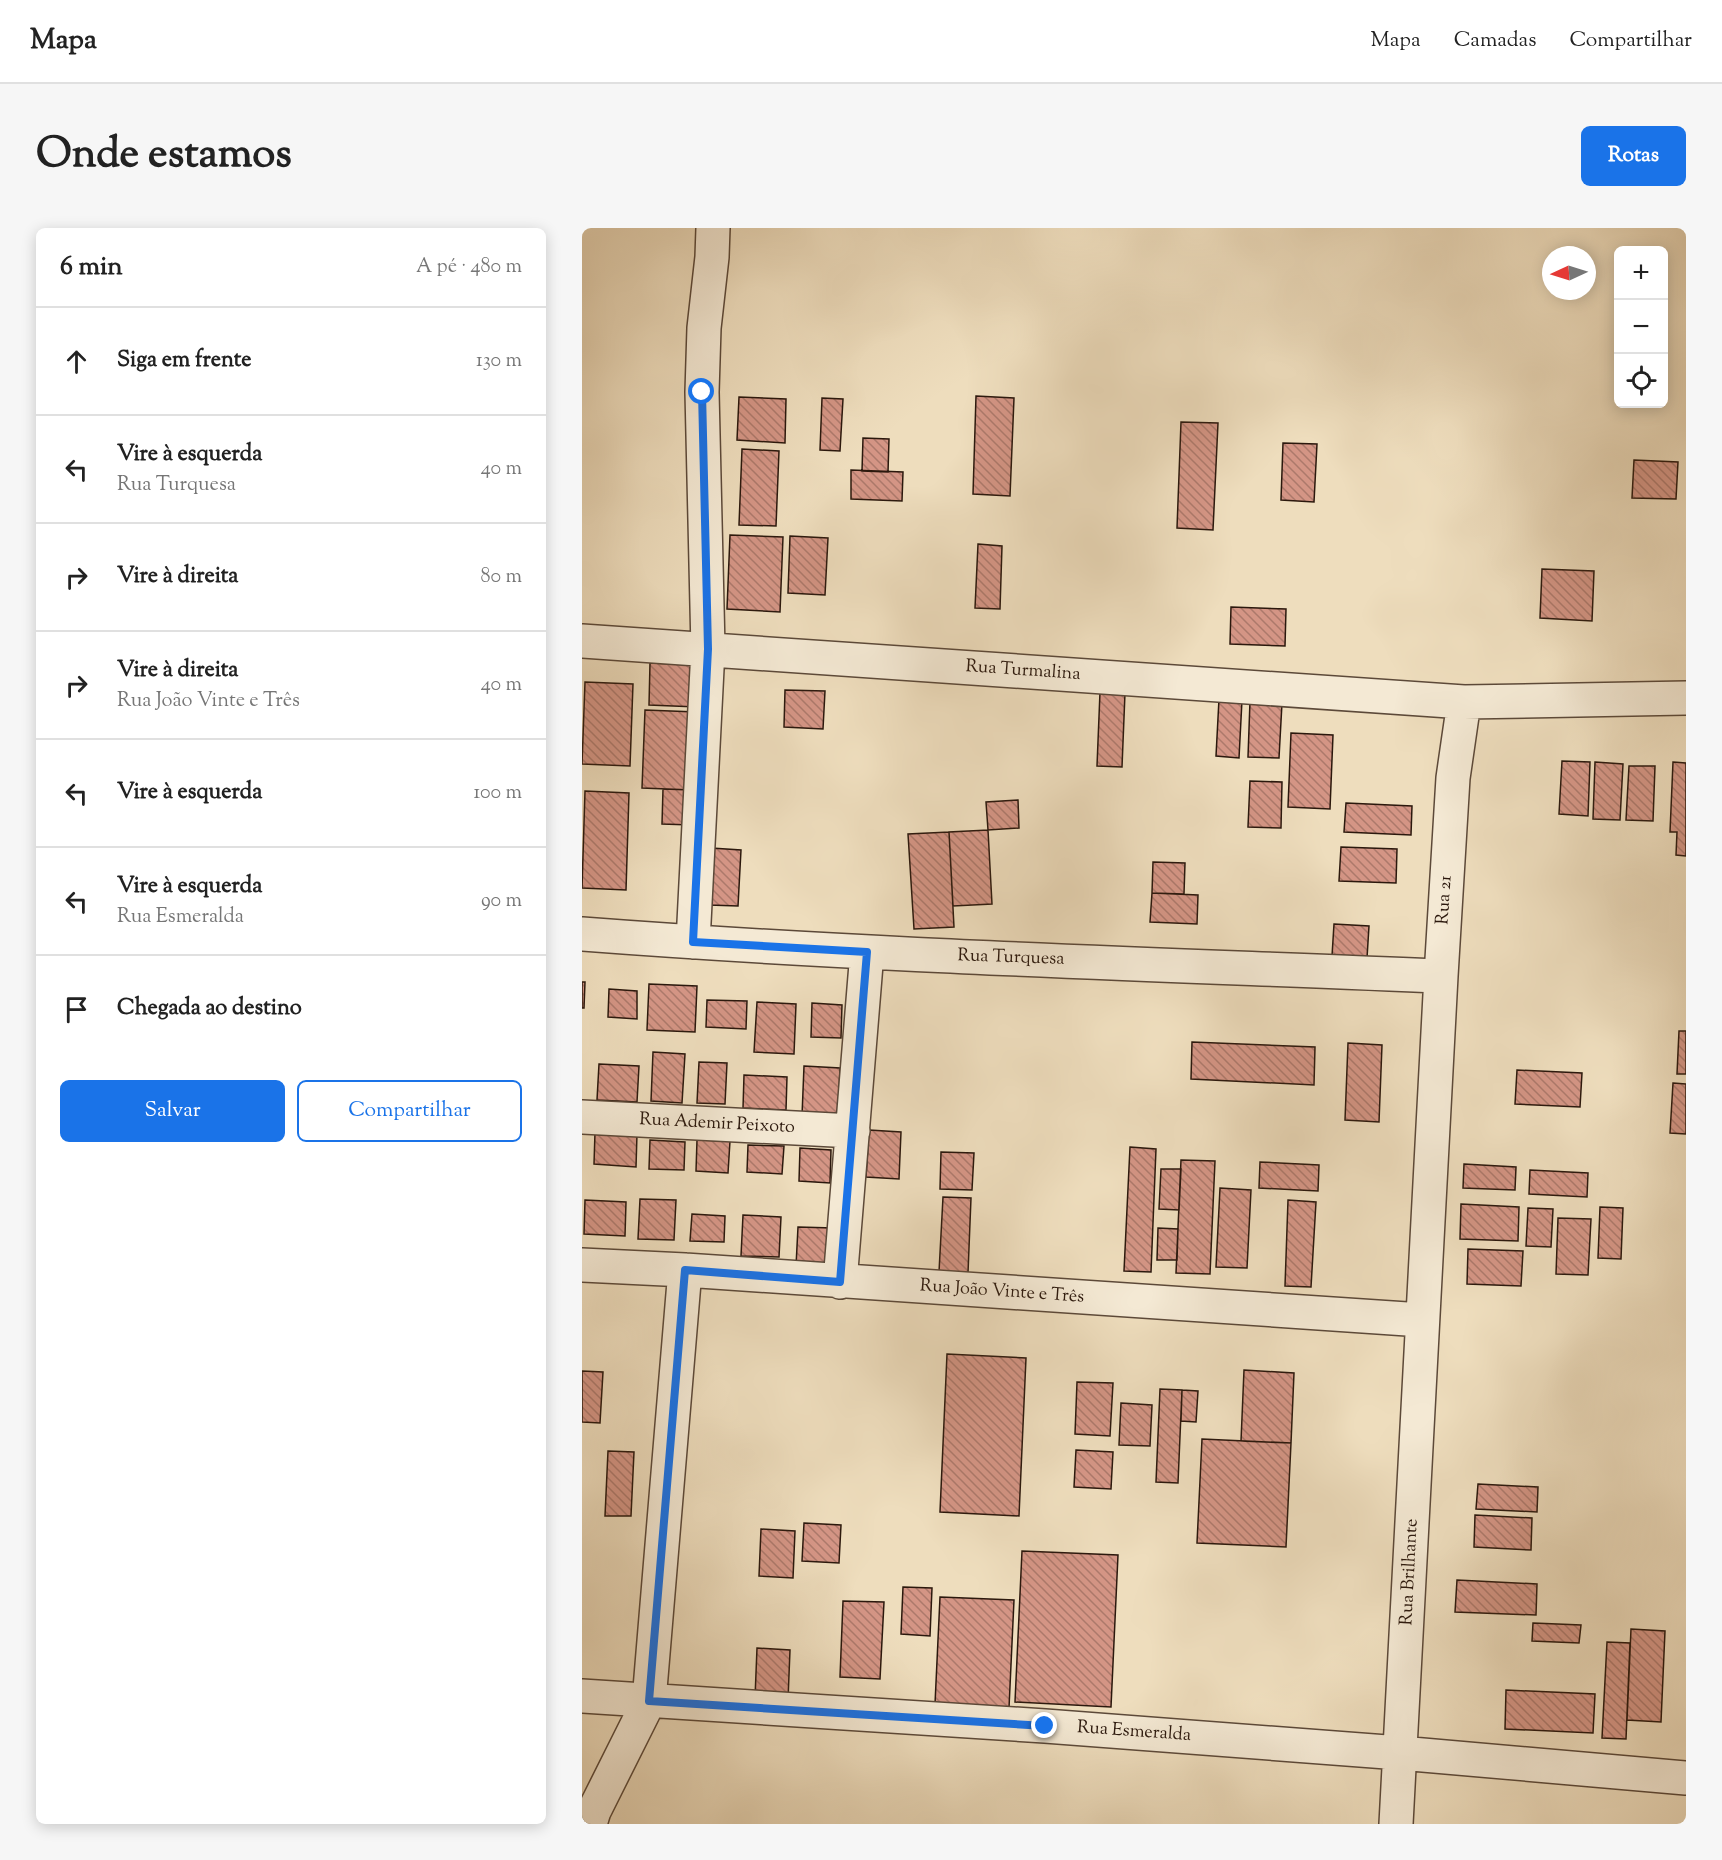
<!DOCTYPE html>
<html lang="pt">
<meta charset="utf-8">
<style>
:root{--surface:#fff;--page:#f6f6f6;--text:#222;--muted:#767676;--line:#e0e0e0;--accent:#1a73e8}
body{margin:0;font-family:"Sorts Mill Goudy",serif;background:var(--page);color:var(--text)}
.controls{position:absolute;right:18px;top:18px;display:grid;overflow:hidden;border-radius:9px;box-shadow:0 3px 15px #0003}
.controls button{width:54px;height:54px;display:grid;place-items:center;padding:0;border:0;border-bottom:2px solid var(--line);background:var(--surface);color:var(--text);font:30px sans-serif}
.compass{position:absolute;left:960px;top:18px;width:54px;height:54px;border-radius:50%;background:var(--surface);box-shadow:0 3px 15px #0003;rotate:266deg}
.stop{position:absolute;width:18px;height:18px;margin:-14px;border:4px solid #1a73e8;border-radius:50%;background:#fff}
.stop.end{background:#1a73e8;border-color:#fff;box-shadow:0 2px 6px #0008}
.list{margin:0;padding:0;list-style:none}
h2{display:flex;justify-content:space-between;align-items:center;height:78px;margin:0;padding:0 24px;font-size:26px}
h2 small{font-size:20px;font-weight:400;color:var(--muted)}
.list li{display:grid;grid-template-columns:39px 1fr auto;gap:18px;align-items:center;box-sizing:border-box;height:108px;padding:0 24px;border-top:2px solid var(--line)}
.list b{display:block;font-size:22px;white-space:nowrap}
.list p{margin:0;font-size:20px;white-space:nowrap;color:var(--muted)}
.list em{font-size:20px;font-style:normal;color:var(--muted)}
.actions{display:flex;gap:12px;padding:18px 24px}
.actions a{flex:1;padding:14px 0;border:2px solid var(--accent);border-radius:9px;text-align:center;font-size:21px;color:var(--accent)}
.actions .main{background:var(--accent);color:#fff}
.icon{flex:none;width:33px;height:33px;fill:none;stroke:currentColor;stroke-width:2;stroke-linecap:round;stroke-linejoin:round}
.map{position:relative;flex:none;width:1104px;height:1596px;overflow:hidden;border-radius:9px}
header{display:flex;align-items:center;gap:36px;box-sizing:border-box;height:84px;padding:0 30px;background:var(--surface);border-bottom:2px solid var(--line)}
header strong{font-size:28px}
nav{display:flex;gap:33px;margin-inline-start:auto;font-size:21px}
.intro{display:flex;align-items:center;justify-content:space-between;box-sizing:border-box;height:144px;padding:0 36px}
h1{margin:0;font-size:42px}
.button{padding:15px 27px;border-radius:9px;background:var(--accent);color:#fff;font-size:21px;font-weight:700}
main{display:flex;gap:36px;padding:0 36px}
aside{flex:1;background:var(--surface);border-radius:9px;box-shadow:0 3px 15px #0003}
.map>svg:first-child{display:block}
</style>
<header>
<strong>Mapa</strong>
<nav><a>Mapa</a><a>Camadas</a><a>Compartilhar</a></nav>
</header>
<div class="intro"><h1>Onde estamos</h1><a class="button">Rotas</a></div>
<main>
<aside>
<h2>6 min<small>A pé · 480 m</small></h2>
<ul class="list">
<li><svg class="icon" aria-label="ahead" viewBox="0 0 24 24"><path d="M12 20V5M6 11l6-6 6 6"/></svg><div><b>Siga em frente</b></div><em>130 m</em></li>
<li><svg class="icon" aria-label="left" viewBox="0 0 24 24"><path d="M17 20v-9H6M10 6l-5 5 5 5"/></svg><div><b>Vire à esquerda</b><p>Rua Turquesa</p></div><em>40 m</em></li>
<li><svg class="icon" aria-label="right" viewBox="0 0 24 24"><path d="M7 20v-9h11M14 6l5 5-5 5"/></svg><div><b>Vire à direita</b></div><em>80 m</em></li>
<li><svg class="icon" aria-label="right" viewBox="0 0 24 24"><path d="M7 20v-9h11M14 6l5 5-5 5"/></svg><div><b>Vire à direita</b><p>Rua João Vinte e Três</p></div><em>40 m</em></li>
<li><svg class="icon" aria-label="left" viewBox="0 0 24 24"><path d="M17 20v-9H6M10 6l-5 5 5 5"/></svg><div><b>Vire à esquerda</b></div><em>100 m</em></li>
<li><svg class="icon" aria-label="left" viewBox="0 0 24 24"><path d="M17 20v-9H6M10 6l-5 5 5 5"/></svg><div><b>Vire à esquerda</b><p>Rua Esmeralda</p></div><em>90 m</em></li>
<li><svg class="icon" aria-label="arrive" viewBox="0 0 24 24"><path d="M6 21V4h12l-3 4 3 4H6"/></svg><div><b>Chegada ao destino</b></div></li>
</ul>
<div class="actions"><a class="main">Salvar</a><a>Compartilhar</a></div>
</aside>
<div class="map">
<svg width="1104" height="1596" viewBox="0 0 1104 1596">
<defs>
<pattern id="building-back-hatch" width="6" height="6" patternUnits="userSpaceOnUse" patternTransform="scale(1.5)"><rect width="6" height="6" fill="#d49585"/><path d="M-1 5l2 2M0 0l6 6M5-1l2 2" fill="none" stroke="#ac796b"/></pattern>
</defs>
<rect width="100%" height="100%" fill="#eeddbd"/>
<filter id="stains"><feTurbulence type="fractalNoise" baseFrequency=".00333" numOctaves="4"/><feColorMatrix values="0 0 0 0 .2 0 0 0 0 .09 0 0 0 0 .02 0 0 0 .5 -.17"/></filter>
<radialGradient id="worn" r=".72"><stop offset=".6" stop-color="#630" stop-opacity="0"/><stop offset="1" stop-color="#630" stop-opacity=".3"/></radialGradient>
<!-- building -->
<path fill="url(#building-back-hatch)" stroke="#2b180d" stroke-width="1.5" d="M394,168L432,170L428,268L391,266Z
M157,169L204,171L203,215L155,212Z
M240,170L261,171L258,223L238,222Z
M599,194L636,195L631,302L595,300Z
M281,210L307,211L306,244L280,243Z
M701,215L735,216L732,274L699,272Z
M160,221L197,223L194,298L157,297Z
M1052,232L1096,234L1094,271L1050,270Z
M269,242L321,244L320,273L269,271Z
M148,307L201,309L198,384L145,381Z
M208,308L246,310L243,367L206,365Z
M396,316L420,318L418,381L393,380Z
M960,341L1012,343L1010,393L958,390Z
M649,379L704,381L703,418L648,416Z
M68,435L116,437L115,479L67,477Z
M3,454L51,456L48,538L0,536Z
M203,462L243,463L241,501L202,499Z
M518,464L543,465L540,539L515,538Z
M637,471L660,472L657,530L634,528Z
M668,473L700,475L697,530L666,529Z
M63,482L114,484L110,562L60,560Z
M709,505L751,507L748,581L706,579Z
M980,533L1008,534L1006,588L977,586Z
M1013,534L1041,536L1038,592L1011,591Z
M1091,534L1104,535V628L1094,627L1095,604H1088Z
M1047,538H1073L1071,593L1044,592Z
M668,553L700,554L699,600L666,599Z
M81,561L110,562L109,597L80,596Z
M3,563L47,565L44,662L0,660Z
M436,572L437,600L406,602L404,574Z
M764,575L830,578L829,607L762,604Z
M406,602L410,676L371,678L367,604Z
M367,604L372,699L332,701L326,606Z
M759,619L815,621L814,655L757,653Z
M129,620L159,622L156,678L127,677Z
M571,634L603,635L602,666L570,665Z
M570,665L616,667L615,696L568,694Z
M752,696L787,698L785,730L750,728Z
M0,754H3L2,780H0Z
M67,756L115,758L113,804L65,802Z
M27,761L55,763V791L26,789Z
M125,772L165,773L164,801L124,799Z
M175,774L214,776L212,826L172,824Z
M230,775L260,777L259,810L229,809Z
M1097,803H1104V846H1095Z
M610,814L733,819L732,857L609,851Z
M766,815L800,817L797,894L763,892Z
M71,824L103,826L100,875L69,873Z
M117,834L145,835L143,876L115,875Z
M17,836L57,838L55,874L15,872Z
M222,838L258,840L256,889L220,888Z
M935,842L1000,845L998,879L933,876Z
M162,847L205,849L204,882L161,880Z
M1091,855L1104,856V906L1088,905Z
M287,902L319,904L317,951L284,949Z
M13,904L55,906L54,939L12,936Z
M68,912L103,914L102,942L67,941Z
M115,912L148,913L146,945L114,943Z
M166,917L202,918L200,946L165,944Z
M548,919L574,921L569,1044L542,1043Z
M218,920L249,922L248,955L217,953Z
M359,924L392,925L390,962L358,961Z
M599,932L633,933L628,1046L594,1045Z
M678,934L737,937L736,963L677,960Z
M882,936L934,939L933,962L881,960Z
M579,941H599L597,982L577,981Z
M948,942L1006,945L1005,969L947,966Z
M638,960L669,962L665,1040L634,1039Z
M361,969L389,970L386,1045L357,1044Z
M58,971L94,972L92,1012L56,1011Z
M3,972L44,974L43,1008L2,1006Z
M706,972L734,974L729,1059L703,1058Z
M879,976L937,979L936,1013L878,1011Z
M1018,979L1041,980L1039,1031L1016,1030Z
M946,980L971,981L969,1019L944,1018Z
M110,986L143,988L142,1014L108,1013Z
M161,987L199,989L197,1029L159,1028Z
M976,990L1009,991L1006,1047L974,1046Z
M216,999L251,1000L250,1040L214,1038Z
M576,1000L596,1001L595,1032H575Z
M886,1021L941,1023L939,1058L885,1056Z
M365,1126L444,1130L437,1288L358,1284Z
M662,1142L712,1145L709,1215L659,1213Z
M0,1143L21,1144L18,1195L0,1194Z
M495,1154L531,1155L528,1208L493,1206Z
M578,1161L600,1162L596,1255L574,1254Z
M600,1162L616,1163L614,1194L599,1193Z
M539,1175L570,1177L568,1218L537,1217Z
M620,1211L709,1215L704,1319L615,1315Z
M494,1222L531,1224L529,1261L492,1259Z
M26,1223L52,1224L49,1288H23Z
M896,1256L956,1259L955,1284L894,1281Z
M893,1287L950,1290L949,1322L892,1319Z
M222,1295L259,1297L257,1335L220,1333Z
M179,1301L213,1303L211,1350L177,1348Z
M440,1323L536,1327L529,1479L433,1474Z
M875,1352L955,1356L954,1387L873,1384Z
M321,1359L350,1360L348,1408L319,1406Z
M358,1369L432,1372L427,1480L353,1476Z
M261,1373L302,1374L298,1451L258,1449Z
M951,1395L999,1397L997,1415L950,1413Z
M1049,1401L1083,1403L1079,1494L1045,1492Z
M1025,1414L1048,1415L1044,1511L1020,1510Z
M175,1420L208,1422L206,1472L173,1470Z
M924,1462L1013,1466L1011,1505L923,1501Z"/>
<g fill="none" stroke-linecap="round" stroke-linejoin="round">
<defs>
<path id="minor" d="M0,413L882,474
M0,706C286,728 572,736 859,748
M111,714L126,421L120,164L122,100L130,29L131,0
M0,889L271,903
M0,1037L103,1042L840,1092
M258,1054L285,724
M0,1468L463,1498L818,1525L1104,1550
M8,1596L12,1583L67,1473L103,1042
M814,1596L859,748L871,550L882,474L1104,470"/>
</defs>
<!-- minor casing -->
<use href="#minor" stroke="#5c4939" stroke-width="36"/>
<!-- minor -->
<use href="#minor" stroke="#f4e9d4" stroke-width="33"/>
</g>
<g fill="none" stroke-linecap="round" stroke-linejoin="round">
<!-- route -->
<path stroke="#1a73e8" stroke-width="8" d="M120,164L126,421L111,714L285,724L258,1054L103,1042L67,1473L463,1498"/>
</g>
<g text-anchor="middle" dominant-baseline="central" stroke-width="4.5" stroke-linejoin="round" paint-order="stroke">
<!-- street labels -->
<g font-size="18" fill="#2b180d" stroke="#f4e9d4">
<text transform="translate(441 443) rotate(4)">Rua Turmalina</text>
<text transform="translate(863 672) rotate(-86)">Rua 21</text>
<text transform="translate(429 730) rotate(2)">Rua Turquesa</text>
<text transform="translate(135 896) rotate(3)">Rua Ademir Peixoto</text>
<text transform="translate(420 1064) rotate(4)">Rua João Vinte e Três</text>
<text transform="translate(828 1344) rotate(-87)">Rua Brilhante</text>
<text transform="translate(552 1504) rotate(4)">Rua Esmeralda</text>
</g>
</g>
<rect width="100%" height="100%" filter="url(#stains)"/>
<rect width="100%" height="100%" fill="url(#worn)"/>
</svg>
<div class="controls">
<button>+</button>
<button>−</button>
<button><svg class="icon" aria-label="locate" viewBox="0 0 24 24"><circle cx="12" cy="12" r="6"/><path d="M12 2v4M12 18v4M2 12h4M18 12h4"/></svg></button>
</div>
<svg class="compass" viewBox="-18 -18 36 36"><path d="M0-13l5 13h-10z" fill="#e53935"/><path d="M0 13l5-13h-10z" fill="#767676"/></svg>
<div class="stop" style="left:120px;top:164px"></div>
<div class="stop end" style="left:463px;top:1498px"></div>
</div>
</main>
